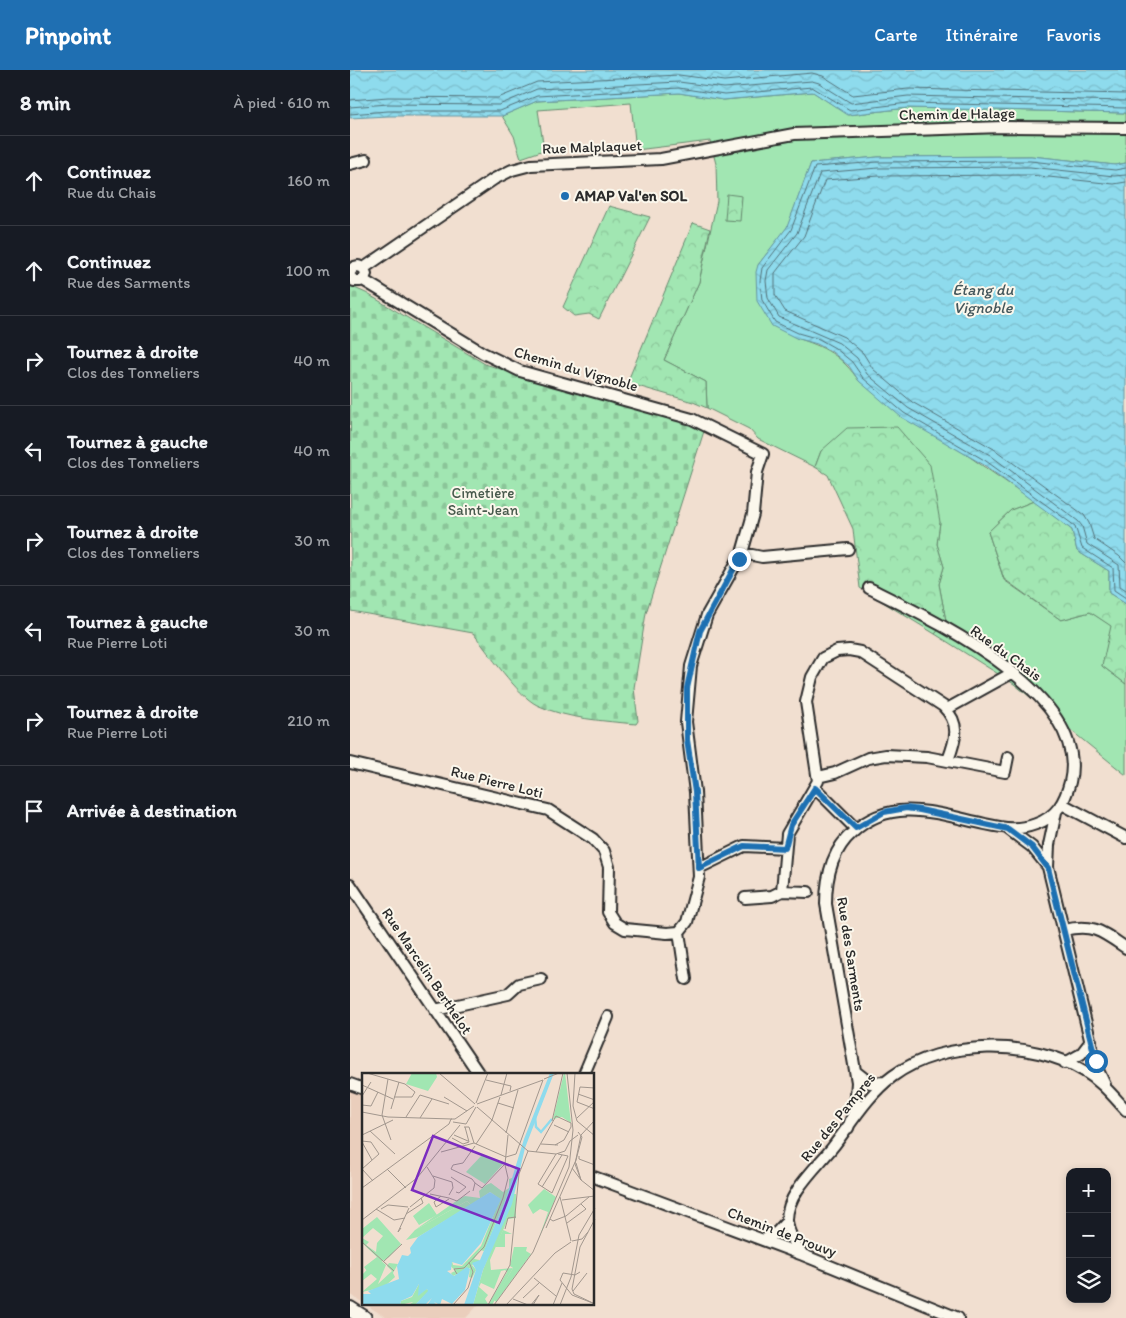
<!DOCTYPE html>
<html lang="fr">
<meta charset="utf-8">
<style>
:root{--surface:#171b24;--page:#242831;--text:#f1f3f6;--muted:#9ea1a6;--line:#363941;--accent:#1f6fb2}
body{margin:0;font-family:Itim,sans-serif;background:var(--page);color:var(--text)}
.controls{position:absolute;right:15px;bottom:15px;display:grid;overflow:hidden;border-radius:10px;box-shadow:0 2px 8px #0003}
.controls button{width:45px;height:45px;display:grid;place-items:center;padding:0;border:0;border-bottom:1px solid var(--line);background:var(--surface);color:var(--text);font:25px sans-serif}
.stop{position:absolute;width:15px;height:15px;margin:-11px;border:4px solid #1f6fb2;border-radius:50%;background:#fff}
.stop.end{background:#1f6fb2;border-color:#fff;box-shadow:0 1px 5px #0008}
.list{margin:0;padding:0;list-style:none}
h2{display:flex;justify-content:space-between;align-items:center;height:65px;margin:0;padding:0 20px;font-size:21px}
h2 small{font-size:16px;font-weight:400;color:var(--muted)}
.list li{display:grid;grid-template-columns:32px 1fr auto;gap:15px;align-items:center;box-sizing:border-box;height:90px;padding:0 20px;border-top:1px solid var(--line)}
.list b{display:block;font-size:19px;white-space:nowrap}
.list p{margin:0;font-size:16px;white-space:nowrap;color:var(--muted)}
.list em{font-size:16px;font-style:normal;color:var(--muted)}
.icon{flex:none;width:28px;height:28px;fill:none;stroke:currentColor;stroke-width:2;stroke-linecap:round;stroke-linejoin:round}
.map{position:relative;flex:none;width:776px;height:1248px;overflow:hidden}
header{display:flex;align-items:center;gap:30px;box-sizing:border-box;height:70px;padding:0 25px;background:var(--accent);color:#fff}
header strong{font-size:24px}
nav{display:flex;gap:28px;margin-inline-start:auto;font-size:18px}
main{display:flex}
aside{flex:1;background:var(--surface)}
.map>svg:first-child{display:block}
</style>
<header>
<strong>Pinpoint</strong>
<nav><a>Carte</a><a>Itinéraire</a><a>Favoris</a></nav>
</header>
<main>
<aside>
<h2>8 min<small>À pied · 610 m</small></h2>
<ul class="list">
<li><svg class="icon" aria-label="ahead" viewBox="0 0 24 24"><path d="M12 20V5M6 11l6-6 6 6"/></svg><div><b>Continuez</b><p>Rue du Chais</p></div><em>160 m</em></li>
<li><svg class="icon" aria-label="ahead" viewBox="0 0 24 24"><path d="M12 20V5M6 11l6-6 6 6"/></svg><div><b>Continuez</b><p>Rue des Sarments</p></div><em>100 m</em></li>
<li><svg class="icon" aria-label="right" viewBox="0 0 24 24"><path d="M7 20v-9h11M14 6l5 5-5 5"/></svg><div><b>Tournez à droite</b><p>Clos des Tonneliers</p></div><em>40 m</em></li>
<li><svg class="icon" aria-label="left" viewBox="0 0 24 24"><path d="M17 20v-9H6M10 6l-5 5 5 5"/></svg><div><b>Tournez à gauche</b><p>Clos des Tonneliers</p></div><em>40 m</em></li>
<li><svg class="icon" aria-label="right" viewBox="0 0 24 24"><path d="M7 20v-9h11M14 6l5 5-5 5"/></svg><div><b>Tournez à droite</b><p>Clos des Tonneliers</p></div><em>30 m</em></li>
<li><svg class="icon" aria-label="left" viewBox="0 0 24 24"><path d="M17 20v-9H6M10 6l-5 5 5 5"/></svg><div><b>Tournez à gauche</b><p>Rue Pierre Loti</p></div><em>30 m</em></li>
<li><svg class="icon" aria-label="right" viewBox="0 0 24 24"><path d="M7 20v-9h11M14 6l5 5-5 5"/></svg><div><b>Tournez à droite</b><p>Rue Pierre Loti</p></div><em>210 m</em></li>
<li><svg class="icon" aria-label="arrive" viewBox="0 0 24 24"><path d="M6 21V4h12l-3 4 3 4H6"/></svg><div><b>Arrivée à destination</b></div></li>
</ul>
</aside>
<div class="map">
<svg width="776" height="1248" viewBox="0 0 776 1248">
<defs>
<pattern id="forest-crowns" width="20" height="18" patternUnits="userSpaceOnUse" patternTransform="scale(1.25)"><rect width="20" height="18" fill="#a1e6b2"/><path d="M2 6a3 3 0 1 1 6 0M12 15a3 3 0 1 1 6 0" fill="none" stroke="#8bc599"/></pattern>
<pattern id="cemetery-stones" width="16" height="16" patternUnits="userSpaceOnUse" patternTransform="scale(1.25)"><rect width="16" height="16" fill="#a1e6b2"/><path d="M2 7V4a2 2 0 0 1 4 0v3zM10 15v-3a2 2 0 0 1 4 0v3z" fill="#8bc599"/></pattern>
<pattern id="water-waves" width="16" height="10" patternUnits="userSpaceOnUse" patternTransform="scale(1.25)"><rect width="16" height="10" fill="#8edbed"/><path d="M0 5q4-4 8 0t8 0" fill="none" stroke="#7bbccb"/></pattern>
</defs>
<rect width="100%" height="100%" fill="#f1dfd0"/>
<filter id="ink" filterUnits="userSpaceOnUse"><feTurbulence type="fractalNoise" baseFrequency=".02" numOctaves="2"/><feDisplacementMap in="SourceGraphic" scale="10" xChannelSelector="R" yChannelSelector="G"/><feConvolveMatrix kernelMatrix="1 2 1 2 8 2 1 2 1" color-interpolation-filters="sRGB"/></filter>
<g filter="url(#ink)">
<!-- built -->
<path fill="#eacebc" d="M0,1017L14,1022V1233L0,1225Z
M15,1234H129L116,1248H37Z"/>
<!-- grass -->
<path fill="#a1e6b2" stroke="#66886e" d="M463,22L499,45L557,38L776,43V93L765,95L681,86L528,87L461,93L437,158L408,195L446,268C474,276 492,286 509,311L684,431L661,440L638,462L654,510L711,550L740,542L762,556L752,596L776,614V705L664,614L585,564L596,551L589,514L594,497L587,474L590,452L471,381L465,397L408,369L399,359L357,338L356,312L314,290L349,212L367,131L366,94L360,71L286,80L281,33L188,40L194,80L171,88L164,66L152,46L187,31L329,23L374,30Z"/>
<!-- forest -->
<path fill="url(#forest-crowns)" stroke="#66886e" d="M377,124L392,126L390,151L375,150Z
M259,136L300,147L249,249L239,244L224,246L213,237Z
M343,153L360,159L349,212L314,290L356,312L357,338L343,332L277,313Z
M547,357L580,395L590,452L587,474L594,497L589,514L596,551L585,564L510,518L503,459L478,405L465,397L471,381L497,358Z
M684,431L722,460L727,481L759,501V523L776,534V614L752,596L761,556L740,542L711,550L654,509L638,462L661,440Z"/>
<!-- cemetery -->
<path fill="url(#cemetery-stones)" stroke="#66886e" d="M0,216L16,223L135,294L219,321L355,358L296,543L284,618L288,651L286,654C255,651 216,649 187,635C167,625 138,582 123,563L1,541Z"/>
<!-- water -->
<path fill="url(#water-waves)" stroke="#66959f" d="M0,0H776V43L557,38L498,45L463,22L373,30L329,23L187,31L152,46H38L0,48Z
M681,86L765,95L776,93V534L759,523V501L727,481L722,460L634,395L551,347L509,311L499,296L482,282L467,274L446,268L422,256L407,231L406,202L408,195L437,157L461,93L528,87Z"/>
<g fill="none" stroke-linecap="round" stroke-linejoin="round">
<!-- shore -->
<path stroke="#537179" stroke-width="1" d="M0,30L38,27L148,28L187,12L329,5L374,11L462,3L473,6L503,25L558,19L776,24
M0,37L38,34L149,35L187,19L329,12L374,18L462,11L469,13L501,33L558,26L776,31
M0,44L38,41H150L187,26L329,18L374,25L462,17L500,40L558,33L776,38
M776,98L765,100L680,91L528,92L465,97L441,160L412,198L410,211L412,230L425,252L448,263L469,269L485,278L502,292L513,308L554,343L636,391L725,456L732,478L763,498L764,520L776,528
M776,105L764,106L680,97L528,98L470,103L447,163L418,200L416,211L418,228L429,247L489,273L507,288L517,304L558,338L640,385L728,451L732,456L737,474L769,495L770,516L776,520
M776,112L764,114L680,105L529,106L475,110L454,166L425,203V225L435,241L494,267L513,283L523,299L562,332L644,379L734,445L739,453L744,469L769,486L776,493"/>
<defs>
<path id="minor" d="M0,94L16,90
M14,198L144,109L162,100L181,95L311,89L444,64L652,57L776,58
M0,202L4,197L8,196L14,198L16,204L14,209L10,211H4L0,206
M13,210L133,283L170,301L342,349L413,384L407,402L403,444L392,483
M597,639L662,603
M0,693L198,740L243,769L254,781L259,797L258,842L265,853L275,859L317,863L329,862L337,852L349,807L345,722L336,652L341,596L357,545L392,483L412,487L498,479
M468,707L485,703L518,688L536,685L577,687L655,702L658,687
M465,718L506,759
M712,734L776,768
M706,742L699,775L698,797L747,998L755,1015
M658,759L682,777L698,797
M349,798L394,776L435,778
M0,814L129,1004
M432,821L437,764L468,711L456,632L462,607L473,588L487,581L499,580L510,582L593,636C611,654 606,669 598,690
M395,828L422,826L432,821L458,822
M714,860C743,853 753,862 776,878
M329,862L336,909
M85,940L158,924L169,914L191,909
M715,993L731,984L741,971
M506,1002L520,1013L535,1012
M234,1004L258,947
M0,1014L14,1019
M498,1058L505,1039L507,1012L476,834C476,807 482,780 503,762C542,726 588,744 635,754C654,758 667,761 686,754C706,747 715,732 720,712C741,623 583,550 519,518
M244,1107L453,1185L608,1248
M414,1170L427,1162L437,1151
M453,1185C446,1176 438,1164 437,1151C436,1124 466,1098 482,1078C500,1055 518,1024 543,1006C593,969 682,969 734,1001C751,1011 763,1026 776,1040"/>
<path id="secondary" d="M0,1239L14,1248"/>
</defs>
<!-- minor casing -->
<use href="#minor" stroke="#2b2b2b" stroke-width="14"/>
<!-- secondary casing -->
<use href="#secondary" stroke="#2b2b2b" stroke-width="18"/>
<!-- minor -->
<use href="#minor" stroke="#fbf7ec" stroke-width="10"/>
<!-- secondary -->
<use href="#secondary" stroke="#fbf7ec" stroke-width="14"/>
</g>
</g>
<g fill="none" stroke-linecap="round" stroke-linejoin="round" filter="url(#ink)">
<!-- route -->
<path stroke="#1f6fb2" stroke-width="6" d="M389,489L350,561L337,618V670L345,722L349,798L394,776L435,778L441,755L465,718L506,758L534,742L556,738L570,740L658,759L682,777L698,798L746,991"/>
</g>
<!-- markers -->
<circle fill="#1f6fb2" stroke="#fbf7ec" stroke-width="2" cx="215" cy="126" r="5"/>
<g text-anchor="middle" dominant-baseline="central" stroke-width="4" stroke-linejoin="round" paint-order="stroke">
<!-- street labels -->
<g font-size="15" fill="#2b2b2b" stroke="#fbf7ec">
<text transform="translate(607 44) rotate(-1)">Chemin de Halage</text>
<text transform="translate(242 77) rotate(-2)">Rue Malplaquet</text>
<text transform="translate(226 299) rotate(16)">Chemin du Vignoble</text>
<text transform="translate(656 583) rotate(36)">Rue du Chais</text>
<text transform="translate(147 712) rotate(14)">Rue Pierre Loti</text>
<text transform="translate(501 884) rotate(81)">Rue des Sarments</text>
<text transform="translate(77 901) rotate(56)">Rue Marcelin Berthelot</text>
<text transform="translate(488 1047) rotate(-51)">Rue des Pampres</text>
<text transform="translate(432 1162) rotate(21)">Chemin de Prouvy</text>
</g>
<!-- poi labels -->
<g font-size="15" font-weight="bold" fill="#2b2b2b" stroke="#fbf7ec" text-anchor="start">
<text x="225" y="126">AMAP Val'en SOL</text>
</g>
<!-- park labels -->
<g font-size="15" fill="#485a4d" stroke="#fbf7ec">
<text x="133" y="423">Cimetière<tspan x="133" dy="17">Saint-Jean</tspan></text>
</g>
<!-- water labels -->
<g font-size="16" font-style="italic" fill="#44575c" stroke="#fbf7ec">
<text x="633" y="219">Étang du<tspan x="633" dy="18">Vignoble</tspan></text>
</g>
</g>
<!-- overview -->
<g transform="translate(12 1003)">
<rect width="232" height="232" fill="#f1dfd0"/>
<path d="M150,105V108L143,128L122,178L118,177L112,186L118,187L110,192L114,197L110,205L107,204L108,195L91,203L89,200L93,198L88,192L90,188L91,192L100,193L119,173L138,126L128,119L109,132L105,128L53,157L97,126L103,123L118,125L117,118L124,112L129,110L141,119L147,115V106ZM182,116L194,124L177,165L186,139L178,136L171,141L166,132ZM151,121H154V145L146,146L128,187L129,197L151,195L130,232H126L145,199L143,197L139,198L132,216L119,210L117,214L126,222L123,226L126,231L111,232L121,197ZM15,144L39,171L27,184L5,198L2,194L15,184L0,170V156ZM11,155L21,163L15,170L14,179L4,172L7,169L0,165Z" fill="#a1e6b2" fill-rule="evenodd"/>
<path d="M50,0H74L75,4L66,18L44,11ZM202,0H203L209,50L200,44L191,46ZM105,128L109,132L56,164L44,167L53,157ZM67,130L75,142L57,152L51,143ZM141,157L150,161H143V174H133ZM152,174H165L164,178L169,181L134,229L132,227L151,195L148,193ZM16,185L24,192L16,211L30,198L25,193L27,190L36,191L31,200L33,204L22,214L0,219L15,206L9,201L0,208V202ZM57,211L59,212L57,219L65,216L67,218L53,232H47L51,229L38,232L39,228L50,224Z" fill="#a1e6b2"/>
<path d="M120,82L142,90L123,111L104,99Z" fill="#a1e6b2"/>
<path d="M188,0H192L163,75L150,131L121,197L111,232H102L114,197L110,190L118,187L143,128L162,66ZM128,119L139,126L119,170L100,192L90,189L89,197L85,198L92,203L105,194L108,196L103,217L90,231L80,226L78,232L72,229L75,232H65L70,225L63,232H53L66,218L65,216L56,223L57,211L50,223L39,228L38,232H0V221H9L6,218L37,206L35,193L40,182L46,183L49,180L48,175L56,164Z" fill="#8edbed"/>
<path fill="none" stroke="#8edbed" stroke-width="2.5" d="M173,44L174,54L179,59L190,46"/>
<path fill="none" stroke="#a2978e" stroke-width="1" d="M5,0L43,11L53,19L50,24H32M77,0L113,31M213,0L211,33L215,48M26,6L20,42L29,67M182,6L197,0M124,7L149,13L148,18M0,12L31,26M216,21L233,27M139,22L145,0M0,23L9,9M82,24L105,38M215,29L218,14L233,15M215,29L233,36M114,30L126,0M136,30L152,35M115,31L181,7M0,32L9,33L16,19M115,34L166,78L194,81L203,78L208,68L216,62M29,36L37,9M0,39L26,44L90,46M44,44L58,22L87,31M58,45L70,26M215,45L233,28M233,47L219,62L213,91L219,107L233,118M190,48L201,0M215,48L233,63M91,49L104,51L114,34M192,52L207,59M102,54H107L112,70M8,58L33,81M144,60L156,17M0,62L31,47M0,62V69L10,87M92,62L106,68M90,65L101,71L107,69L103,54M0,68L9,69L17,81L0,96M114,71L130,47L138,24M179,71L196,72M79,79L112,70L144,84M174,79L194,43L209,50V54L202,67L193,72M194,81L176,111L190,120L206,83L196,81M217,83V86L233,92M144,84L154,81L181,7M143,91L146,62M210,95L219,107L214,90M0,96L11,108M25,96L44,115M190,98L200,82M71,103L90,109L91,115L87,122M89,104L104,114L97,120L94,119M113,110L120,115L142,92M180,114L190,98M0,115L87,51L89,46H93L112,33M111,118L113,110L110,106L89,96L91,92L101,90L113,73M68,121L87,125M79,123L72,129L74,134L87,126M198,124L209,168M87,125L95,128L108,118M200,127L233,123M48,134L72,115L73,107L65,94M14,136L32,147L43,145M19,136L26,132L46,134M44,141L61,130L59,125M188,146L191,148L204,143L227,124M233,146L218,174L210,216L212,221L233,231M0,147L55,105L98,52M205,150L224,136L219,131M39,155L36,159L47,135M184,155L214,87L220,64L216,59M143,156L146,145L154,144M210,168L220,166L226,159M0,169L32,198M21,189L40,171M218,199L213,202L201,200L198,207L210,222L233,231M95,201L92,196L102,195L122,174L141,125L146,105L143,92M172,205L194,223M211,218L225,200M161,225L178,209M151,226L166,232M91,232L106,215L111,199L107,189M126,232L148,192L157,101L166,78M132,232L171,179L207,94L211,57L205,0M144,232L193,180L209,169M169,232L177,222L171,232M191,232L200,210M198,232L209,204L217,162L233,135"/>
<path fill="#7b2cbf" fill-opacity="0.15" stroke="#7b2cbf" stroke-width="2.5" d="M71,63L157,96L137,150L50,117Z"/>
<rect width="232" height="232" fill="none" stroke="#2b2b2b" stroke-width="2.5"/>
</g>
</svg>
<div class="controls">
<button>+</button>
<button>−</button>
<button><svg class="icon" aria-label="layers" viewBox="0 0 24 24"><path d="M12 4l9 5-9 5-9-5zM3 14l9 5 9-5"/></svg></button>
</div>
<div class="stop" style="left:746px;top:991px"></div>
<div class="stop end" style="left:389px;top:489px"></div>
</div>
</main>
